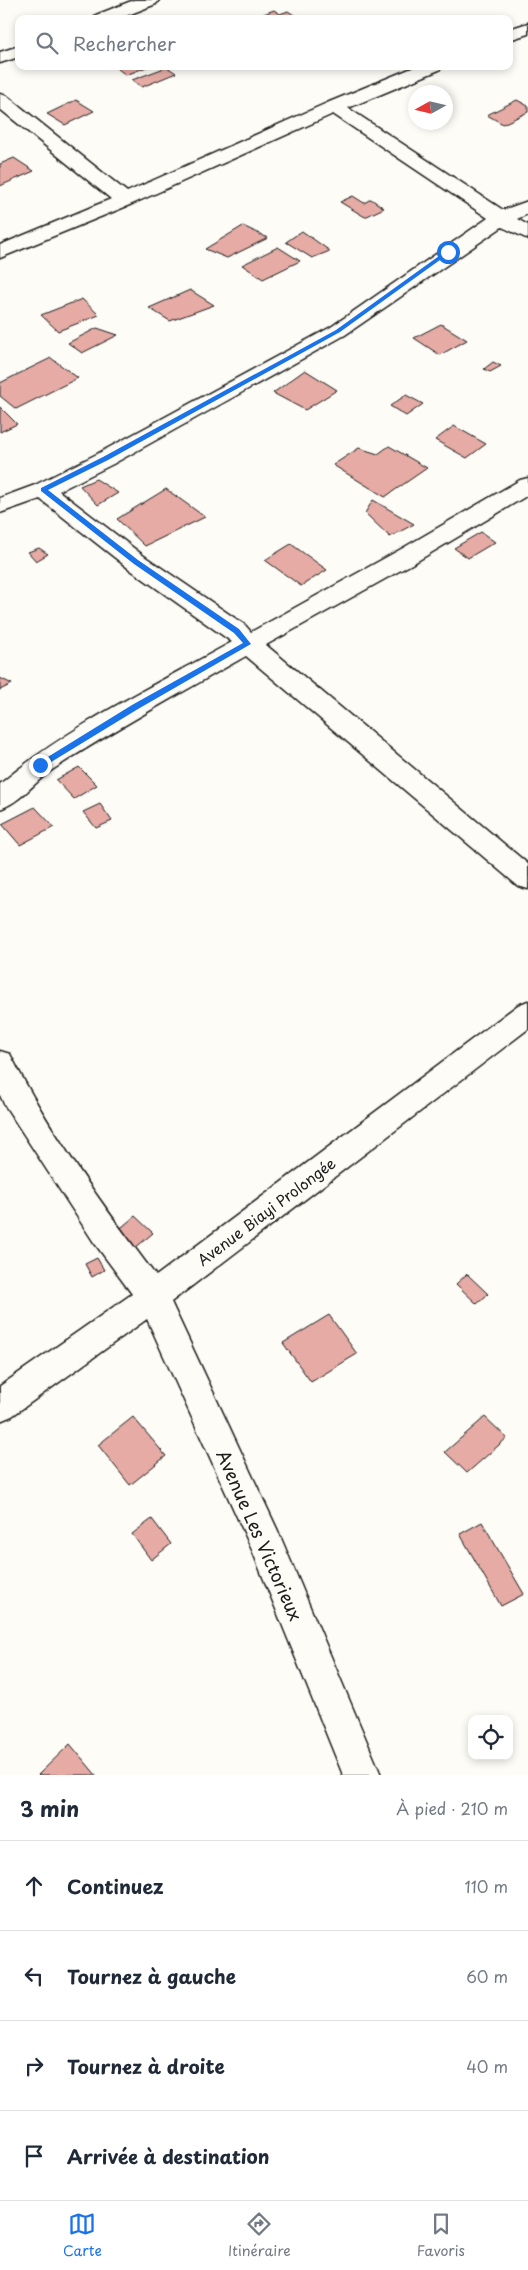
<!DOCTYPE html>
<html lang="fr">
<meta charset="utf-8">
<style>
:root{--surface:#fff;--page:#f6f6f7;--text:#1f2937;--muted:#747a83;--line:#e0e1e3;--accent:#1a73e8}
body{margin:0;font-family:"Playpen Sans",sans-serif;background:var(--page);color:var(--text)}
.controls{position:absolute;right:15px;bottom:15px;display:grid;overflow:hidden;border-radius:10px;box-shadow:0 2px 8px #0003}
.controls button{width:45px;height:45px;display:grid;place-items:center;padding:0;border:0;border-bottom:1px solid var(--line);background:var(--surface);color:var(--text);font:25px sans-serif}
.compass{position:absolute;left:408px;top:85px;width:45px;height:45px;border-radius:50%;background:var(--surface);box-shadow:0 2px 8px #0003;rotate:262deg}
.stop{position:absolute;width:15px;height:15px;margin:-11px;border:4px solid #1a73e8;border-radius:50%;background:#fff}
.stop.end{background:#1a73e8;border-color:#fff;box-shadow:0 1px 5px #0008}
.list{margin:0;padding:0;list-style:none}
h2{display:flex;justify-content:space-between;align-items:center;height:65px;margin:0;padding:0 20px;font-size:21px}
h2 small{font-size:16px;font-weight:400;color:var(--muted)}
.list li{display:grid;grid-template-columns:32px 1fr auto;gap:15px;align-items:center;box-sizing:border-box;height:90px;padding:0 20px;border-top:1px solid var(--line)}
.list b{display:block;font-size:19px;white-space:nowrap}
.list em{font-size:16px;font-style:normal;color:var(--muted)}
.icon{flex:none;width:28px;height:28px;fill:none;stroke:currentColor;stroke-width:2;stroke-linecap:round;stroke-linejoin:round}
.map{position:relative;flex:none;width:528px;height:1775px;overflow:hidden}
.search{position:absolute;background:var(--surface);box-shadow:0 2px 8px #0003;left:15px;right:15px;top:15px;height:55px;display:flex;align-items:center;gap:12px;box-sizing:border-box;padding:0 18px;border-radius:10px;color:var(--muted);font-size:19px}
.sheet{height:425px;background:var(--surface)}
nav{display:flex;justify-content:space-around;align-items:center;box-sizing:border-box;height:70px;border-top:1px solid var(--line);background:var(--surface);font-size:14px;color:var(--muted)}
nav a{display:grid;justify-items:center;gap:2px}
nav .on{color:var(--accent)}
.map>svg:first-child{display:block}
</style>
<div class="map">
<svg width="528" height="1775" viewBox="0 0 528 1775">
<rect width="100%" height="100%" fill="#fdfcf7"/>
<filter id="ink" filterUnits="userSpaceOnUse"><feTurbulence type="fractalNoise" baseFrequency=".02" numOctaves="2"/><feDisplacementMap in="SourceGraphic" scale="10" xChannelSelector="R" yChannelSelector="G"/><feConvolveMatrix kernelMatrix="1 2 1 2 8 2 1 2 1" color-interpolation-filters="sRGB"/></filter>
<g filter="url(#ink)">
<!-- building -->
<path fill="#e5aba4" stroke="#1c1c1c" d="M274,10L280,14L288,11L300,19H259L256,17Z
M114,66H149L126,75Z
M167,67L176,73L142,87L132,80Z
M76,100L94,111L65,125L47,114Z
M517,100L528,106V112L503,124L487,115Z
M14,158L34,171L0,186V164Z
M353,196L364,203L371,199L384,208L365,217L340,202Z
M243,226L268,238L227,258L205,249Z
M302,231L330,251L312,258L286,242Z
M278,247L300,261L263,279L242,265Z
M190,290L214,305L170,321L149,308Z
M82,299L99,315L58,331L41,315Z
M441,324L467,340L440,355L414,338Z
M97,328L118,335L82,353L68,343Z
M51,358L78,378L16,409L0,396V383Z
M493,362L501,366L490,372L484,369Z
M305,370L337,390L305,410L273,393Z
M406,395L423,404L406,416L390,406Z
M0,407L17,424L0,432Z
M454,426L486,444L467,458L435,440Z
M389,446L427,468L385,497L333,465L359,448L378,454Z
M96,479L118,493L98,505L80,486Z
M166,489L205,517L145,546L117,519Z
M373,500L414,524L390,537L365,513Z
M481,532L495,542L468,558L454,548Z
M291,544L327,570L301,586L265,560Z
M39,548L48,554L36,561L28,552Z
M0,678L12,684L0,690Z
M79,767L97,785L74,799L56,780Z
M100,804L112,821L96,828L83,812Z
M35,807L54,827L20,845L2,824Z
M135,1216L153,1233L134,1249L116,1232Z
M97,1258L104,1270L92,1277L85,1264Z
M467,1274L488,1294L477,1304L456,1284Z
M329,1315L357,1354L311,1382L283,1343Z
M133,1417L166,1456L130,1485L98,1445Z
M485,1417L507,1438L467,1473L445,1452Z
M152,1519L171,1544L151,1560L132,1534Z
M482,1522L524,1594L501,1606L460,1534Z
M70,1744L96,1775H38Z"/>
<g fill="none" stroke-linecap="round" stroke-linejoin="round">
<defs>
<path id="minor" d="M134,0H159L156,4L118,19H93L96,15Z
M528,23V34L509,40V29Z
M19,46V57L0,63V52Z
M417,66H442L439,70L348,108L503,210L528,201V214L517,219L528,225V239L502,227L345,335L113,464L59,491L144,556L245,625L251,632L403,548L520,480L528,478V495L419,560L266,645L528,864V889L518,886L246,656C181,693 115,729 52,770C34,782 21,802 0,809V784C69,726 153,686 232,642L128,568L40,499L0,513V498L35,485L97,454L331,327L488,218L333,114L132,204L0,258V245L111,199L0,109V94L7,96L127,192L327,103Z
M528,1001V1029L171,1302L278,1531L381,1775H343L252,1550L147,1319L12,1416L0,1421V1386L132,1294L93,1241L4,1104L0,1095V1051L10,1054C50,1133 103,1206 156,1276L518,1005Z"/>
</defs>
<!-- minor casing -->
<use href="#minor" stroke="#1c1c1c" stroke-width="3"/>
<!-- minor -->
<use href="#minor" fill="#fdfcf7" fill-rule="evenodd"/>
</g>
</g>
<!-- route -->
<path fill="#1a73e8" d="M446,251L451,252L340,332L108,460L48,490L138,560L239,629L251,644L138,709L43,767H38V763L132,705L243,643L234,633L134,564L41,491V488L103,457L336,330Z"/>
<g text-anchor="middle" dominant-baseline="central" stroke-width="4" stroke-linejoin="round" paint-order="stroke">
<!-- street labels -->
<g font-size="15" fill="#1c1c1c" stroke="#fdfcf7">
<text transform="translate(266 1211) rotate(-37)">Avenue Biayi Prolongée</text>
</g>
<!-- near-street labels -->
<g font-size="18" fill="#1c1c1c" stroke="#fdfcf7">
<text transform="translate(260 1535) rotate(66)">Avenue Les Victorieux</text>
</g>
</g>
</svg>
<div class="controls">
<button><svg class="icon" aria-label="locate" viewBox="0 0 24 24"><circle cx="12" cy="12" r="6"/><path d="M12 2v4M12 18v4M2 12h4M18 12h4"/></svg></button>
</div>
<svg class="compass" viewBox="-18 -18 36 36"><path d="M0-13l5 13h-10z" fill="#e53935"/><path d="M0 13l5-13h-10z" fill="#747a83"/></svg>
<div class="stop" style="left:448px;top:252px"></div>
<div class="stop end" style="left:40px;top:765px"></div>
<div class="search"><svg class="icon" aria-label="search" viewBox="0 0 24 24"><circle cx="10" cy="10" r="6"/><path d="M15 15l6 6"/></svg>Rechercher</div>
</div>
<section class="sheet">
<h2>3 min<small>À pied · 210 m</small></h2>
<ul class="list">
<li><svg class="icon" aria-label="ahead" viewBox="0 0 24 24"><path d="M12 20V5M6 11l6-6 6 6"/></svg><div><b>Continuez</b></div><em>110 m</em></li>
<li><svg class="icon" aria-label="left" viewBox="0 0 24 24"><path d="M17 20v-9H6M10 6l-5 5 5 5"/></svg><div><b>Tournez à gauche</b></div><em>60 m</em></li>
<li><svg class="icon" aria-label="right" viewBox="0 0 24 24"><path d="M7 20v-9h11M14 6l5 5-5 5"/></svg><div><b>Tournez à droite</b></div><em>40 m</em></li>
<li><svg class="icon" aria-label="arrive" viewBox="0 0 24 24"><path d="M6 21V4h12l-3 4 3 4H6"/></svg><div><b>Arrivée à destination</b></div></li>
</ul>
</section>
<nav>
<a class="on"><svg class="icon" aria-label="map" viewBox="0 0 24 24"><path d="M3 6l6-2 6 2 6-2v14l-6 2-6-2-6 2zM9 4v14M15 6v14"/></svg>Carte</a>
<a><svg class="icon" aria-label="directions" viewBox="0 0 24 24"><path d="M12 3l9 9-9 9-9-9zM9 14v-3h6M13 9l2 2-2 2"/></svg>Itinéraire</a>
<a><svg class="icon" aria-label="saved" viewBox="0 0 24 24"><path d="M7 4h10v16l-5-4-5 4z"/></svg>Favoris</a>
</nav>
